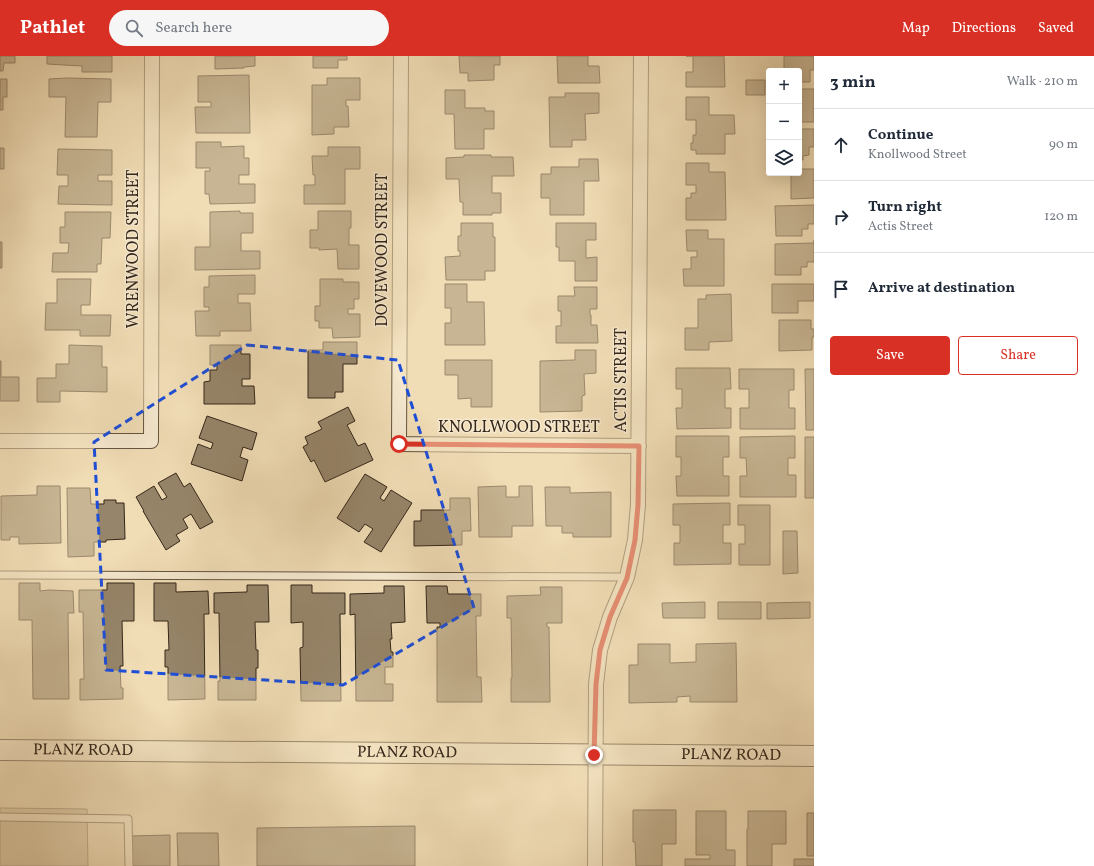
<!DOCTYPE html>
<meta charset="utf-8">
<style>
:root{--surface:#fff;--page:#f6f6f7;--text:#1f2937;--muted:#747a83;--line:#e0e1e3;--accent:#d93025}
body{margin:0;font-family:Vollkorn,serif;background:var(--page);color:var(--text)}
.controls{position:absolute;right:12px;top:12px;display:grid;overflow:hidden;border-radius:4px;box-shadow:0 4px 16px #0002}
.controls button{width:36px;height:36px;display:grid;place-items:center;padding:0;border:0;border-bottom:1px solid var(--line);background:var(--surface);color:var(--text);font:20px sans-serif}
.stop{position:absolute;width:12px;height:12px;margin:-9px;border:3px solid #d93025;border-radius:50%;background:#fff}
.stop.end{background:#d93025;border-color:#fff;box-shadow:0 1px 4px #0008}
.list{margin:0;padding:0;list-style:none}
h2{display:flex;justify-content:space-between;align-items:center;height:52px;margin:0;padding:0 16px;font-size:17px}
h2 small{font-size:13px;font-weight:400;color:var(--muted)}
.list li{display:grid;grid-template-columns:26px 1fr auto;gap:12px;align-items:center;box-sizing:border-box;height:72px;padding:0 16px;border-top:1px solid var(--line)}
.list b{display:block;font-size:15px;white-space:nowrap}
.list p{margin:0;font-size:13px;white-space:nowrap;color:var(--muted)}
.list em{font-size:13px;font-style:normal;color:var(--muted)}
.actions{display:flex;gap:8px;padding:12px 16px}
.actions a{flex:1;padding:9px 0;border:1px solid var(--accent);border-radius:4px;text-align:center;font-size:14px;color:var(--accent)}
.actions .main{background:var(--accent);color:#fff}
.icon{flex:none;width:22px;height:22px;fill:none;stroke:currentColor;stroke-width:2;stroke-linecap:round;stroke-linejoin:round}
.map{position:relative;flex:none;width:814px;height:810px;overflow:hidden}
header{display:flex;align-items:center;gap:24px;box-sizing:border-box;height:56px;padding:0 20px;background:var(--accent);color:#fff}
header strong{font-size:19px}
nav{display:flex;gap:22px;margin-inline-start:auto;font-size:14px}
.search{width:280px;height:36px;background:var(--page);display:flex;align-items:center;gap:10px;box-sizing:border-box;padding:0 14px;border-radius:22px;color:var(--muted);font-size:15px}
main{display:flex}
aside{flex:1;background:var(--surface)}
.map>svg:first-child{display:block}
</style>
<header>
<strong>Pathlet</strong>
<div class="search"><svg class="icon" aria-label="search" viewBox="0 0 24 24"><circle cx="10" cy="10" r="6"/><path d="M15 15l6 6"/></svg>Search here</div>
<nav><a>Map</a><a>Directions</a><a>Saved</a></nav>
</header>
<main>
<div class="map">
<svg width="814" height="810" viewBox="0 0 814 810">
<rect width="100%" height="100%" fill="#f0dcb5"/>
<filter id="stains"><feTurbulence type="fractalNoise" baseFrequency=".005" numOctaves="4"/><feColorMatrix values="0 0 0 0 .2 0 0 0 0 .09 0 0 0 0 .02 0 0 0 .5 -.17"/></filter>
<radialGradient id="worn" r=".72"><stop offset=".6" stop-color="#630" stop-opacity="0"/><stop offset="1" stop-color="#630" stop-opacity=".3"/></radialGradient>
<!-- green -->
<path fill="#d0bd9a" stroke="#82725a" d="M0,752L87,753L88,810H0Z"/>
<!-- building -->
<path fill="#96856a" stroke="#342619" d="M0,0H15V7H4L3,15H0Z
M47,0H112V16H82V10L47,8Z
M215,0H255V10L244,11V12L215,13Z
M313,0H347V4H338V12H313Z
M459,0H500V9H494V24L468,25V17H460Z
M557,0H588V10H599L600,27H558Z
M686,0H724L725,31H686V16H693V0Z
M784,0H814V14H810V26H799V15H784Z
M249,19L250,77H196L195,51H211V46H198V20Z
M66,22L111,23V46H98L97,81H65L66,41H49V23Z
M327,22H360V44H346V50H348L349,71H334V78L312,79V29H327Z
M0,23H7V41H3V54H0Z
M746,24H765V39H746Z
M799,33H814V66H799Z
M445,34H465V52H485V55H494V73H484V93H455L454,58H445Z
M565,37H599V57L585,58L586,84H572V91H550L549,41H565Z
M686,41H709V59H734L735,78H725V98H696V94H691V87H693V79H696V64H686Z
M799,73H814V91H809V99L803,100V104H799Z
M196,86H221V91L244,90V102H249V119H239V128H255V147L210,148L209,138H205V115H210V112H196Z
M328,91H360V113H345V148H304V129H315V119H313L312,100H328Z
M0,92H4V113H0Z
M58,93L112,94V119H98V125H112V149L58,148L59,130H68V119H57Z
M464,99H491V101H513L514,120H492V137H501V157H492V159H463V146H460L459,123H446V102L464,101Z
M579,103H598L599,125H584V159H550V142H541V118H551V111H579Z
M686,107H709V116H725L726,164H686V142H691V137H696V129H686Z
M799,113H814V142L791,143V117H799Z
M814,149V168H808V173H802V180H776L775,150Z
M240,155V157H253V177H241V195H260V213L195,214V191H210V156Z
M318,155H351V172H349V189H359V213H338L337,193L319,194V192H310V174H318Z
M65,156H111L110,182H102L101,208H97V216H52L53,197H68L69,187H60V171H65Z
M461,167H493V181H495V215H485V224H446L445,201L460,200V195H458V180H461Z
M556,167H596V184H586V202L597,201V225H575V205H559V191H556Z
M686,174H708V183H724V230H684L683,213H691V201H697V195H687Z
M814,184V206H807V211H801V219H775V188L814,187Z
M0,186H2V212H0Z
M255,219V238H238V247H250L251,275H220V280H196L195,255H209V251H204V231H209V220Z
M57,223H91L90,249H81V259H111L110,280H80V274H45L46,247H57Z
M320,223H343V226H359V243H354V253H348V258H360V281L333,282L332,272H319V265H315V250H320Z
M445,228H467V246H484L485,289H445V267H451V252H445Z
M772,228H814V245H798V257H772Z
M574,231H597V253H590V259H591V269H597L598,287H556V270H561V255H558V240H575Z
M731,238L732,285L709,286V294H685V272H698V243H706V239Z
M779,264H811V273H814V281H812V294L779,295Z
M323,286H357V308H343V336H335V342H308V294H323Z
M69,289L102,290V311H107V336L60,335V346H37V322H56V308H69Z
M210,289H241V298H250V323H242V330H254L255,348H204V326L210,325V314H217V309H210Z
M575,294H596V317L584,318L585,339L582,340V355L540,356V305L575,304Z
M445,304H492V351H471V342L458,343V319H445Z
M0,305H1V321H19V345H0Z
M676,312H730L731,333H725V352H731V372L677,373L676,352H682V333H676Z
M739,313H794V334H789V352H795V373H740V352H749V333H739Z
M805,313H814V374H806Z
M348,351L355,365L347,369L358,390L365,387L373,404L325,426L314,404L311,406L303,391L308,388L305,381L322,373L318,366Z
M207,360L257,377L252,394L243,391L240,401L248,404L242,425L191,408L198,388L211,393L213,387L199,382Z
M676,380H729V401H723V420H729V440H677L676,420H681V401H676Z
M795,380V402H788V419H796V441H740V420H747L746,402H740V381Z
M805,381H814V442H805Z
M176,417L184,431L190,427L213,466L200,473L191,458L183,463L188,472L176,479L180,485L166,494L143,455H144L136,441L154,430L162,444L167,441L158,427Z
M365,418L387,431L380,442L384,445L391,434L412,447L381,496L364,486L373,473L365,468L359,476L337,462Z
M37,430H60L61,487L19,488V481H10V484H1V440L37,439Z
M506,430V441H519V430H532L533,470H512V481H479L478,431Z
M545,431H570V437L611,436V481H573V477H562V470H546Z
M67,432H90L91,448H104V444H116V447H124L125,483L106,484V486H94V500L68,501Z
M450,442H470L471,475H462V489L414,490V465H421V454H450Z
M730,447V469H723V487H731V508L674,509V487H680V469H673V448Z
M738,449H770V509H739V488H745V469H738Z
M783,475H797L798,517L783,518Z
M19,527H40V535L49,534L73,535L74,557H68L69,643H33L32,564H19Z
M107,527H134V565H122L123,610H120L121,632H123V643L80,644V623H84L83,556H79V534H107Z
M154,527H176V536L208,535L209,558H204L205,643L168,644V611H165V594H169L168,565H154Z
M247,529H268L269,566H255L256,594H258V612H256V644H218V625H220L219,557H214V537L247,536Z
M291,529H312V537H345V558H340L341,645H301L300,592L303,591V566L291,567Z
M384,530H404L405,566L391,567L392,583H390L391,596H393V611H385V628H393V645H356L355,558L350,559V538L384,537Z
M426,530H447L448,538H481V560H476L477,621H481L482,646H437V571H440V567H427Z
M540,531H562V567H547V571H549L550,646H511V622H512L511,562H507V540L541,539Z
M705,546V562H663L662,547Z
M718,546H761V563H718Z
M810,546V562L767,563V547Z
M736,587L737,646H690V640L677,641V646L629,647V609H638V588H670V607L696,606V588Z
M633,754H676V788H662V810H636L635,786H633Z
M696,755H726V794H735V810H685V803H710V799H696Z
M748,755H786V788H772V810H747V773H748Z
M807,757H814V800H807Z
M415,770V810H257V772Z
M177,777H218L219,810H178Z
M170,779V810H131V780Z
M794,803H814V810H794Z"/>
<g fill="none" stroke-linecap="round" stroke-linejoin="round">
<defs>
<path id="lane" d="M0,519L627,521
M0,761L128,763L129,810"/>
<path id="street" d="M401,0L399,388L639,390
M0,385H151L152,0
M595,810L596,628L600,594L610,561L627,521L635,484L638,449L641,0"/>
<g id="secondary">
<path id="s1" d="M0,694L814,700"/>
</g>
</defs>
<!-- lane casing -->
<use href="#lane" stroke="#635440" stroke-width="9"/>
<!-- street casing -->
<use href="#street" stroke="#635440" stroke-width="16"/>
<!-- secondary casing -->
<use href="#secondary" stroke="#342619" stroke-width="22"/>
<!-- lane -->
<use href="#lane" stroke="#f5e8cf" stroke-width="7"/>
<!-- street -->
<use href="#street" stroke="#f5e8cf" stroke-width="14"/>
<!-- secondary -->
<use href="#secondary" stroke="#f5e8cf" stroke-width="20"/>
</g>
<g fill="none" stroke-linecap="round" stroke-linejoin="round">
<!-- route -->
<path stroke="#d93025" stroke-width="5" d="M399,388L639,390L638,449L635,484L627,522L610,561L600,594L596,628L594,699"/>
</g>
<!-- marked area -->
<path d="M0 0H814V810H0ZM247,289L398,304L474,552L343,629L106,614L94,386Z" fill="#f0dcb5" fill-opacity=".55" fill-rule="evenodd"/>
<path fill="none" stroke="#1d4ed8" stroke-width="3" stroke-dasharray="8 5" stroke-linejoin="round" d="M247,289L398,304L474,552L343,629L106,614L94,386Z"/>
<g text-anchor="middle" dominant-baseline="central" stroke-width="3" stroke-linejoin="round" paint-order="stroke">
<!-- street labels -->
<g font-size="16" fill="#342619" stroke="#f5e8cf">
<text transform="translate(134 193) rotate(-90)">WRENWOOD STREET</text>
<text transform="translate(383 194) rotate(-90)">DOVEWOOD STREET</text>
<text transform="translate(622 324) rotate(-90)">ACTIS STREET</text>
<text x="519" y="372">KNOLLWOOD STREET</text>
<text stroke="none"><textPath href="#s1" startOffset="83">PLANZ ROAD</textPath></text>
<text stroke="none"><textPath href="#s1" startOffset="407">PLANZ ROAD</textPath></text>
<text stroke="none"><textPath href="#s1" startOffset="731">PLANZ ROAD</textPath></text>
</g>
</g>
<rect width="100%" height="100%" filter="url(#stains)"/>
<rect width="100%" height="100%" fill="url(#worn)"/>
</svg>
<div class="controls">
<button>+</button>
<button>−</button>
<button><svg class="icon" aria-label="layers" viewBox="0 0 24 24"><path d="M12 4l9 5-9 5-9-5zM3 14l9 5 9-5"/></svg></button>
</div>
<div class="stop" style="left:399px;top:388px"></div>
<div class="stop end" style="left:594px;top:699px"></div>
</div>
<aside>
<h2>3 min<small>Walk · 210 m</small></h2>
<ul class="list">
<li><svg class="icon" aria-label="ahead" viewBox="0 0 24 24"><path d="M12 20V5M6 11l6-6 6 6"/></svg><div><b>Continue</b><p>Knollwood Street</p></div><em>90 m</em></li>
<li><svg class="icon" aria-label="right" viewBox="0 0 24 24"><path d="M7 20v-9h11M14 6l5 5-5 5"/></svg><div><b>Turn right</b><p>Actis Street</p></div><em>120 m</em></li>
<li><svg class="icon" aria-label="arrive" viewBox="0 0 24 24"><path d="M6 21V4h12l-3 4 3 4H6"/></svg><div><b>Arrive at destination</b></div></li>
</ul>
<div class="actions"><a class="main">Save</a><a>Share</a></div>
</aside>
</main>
